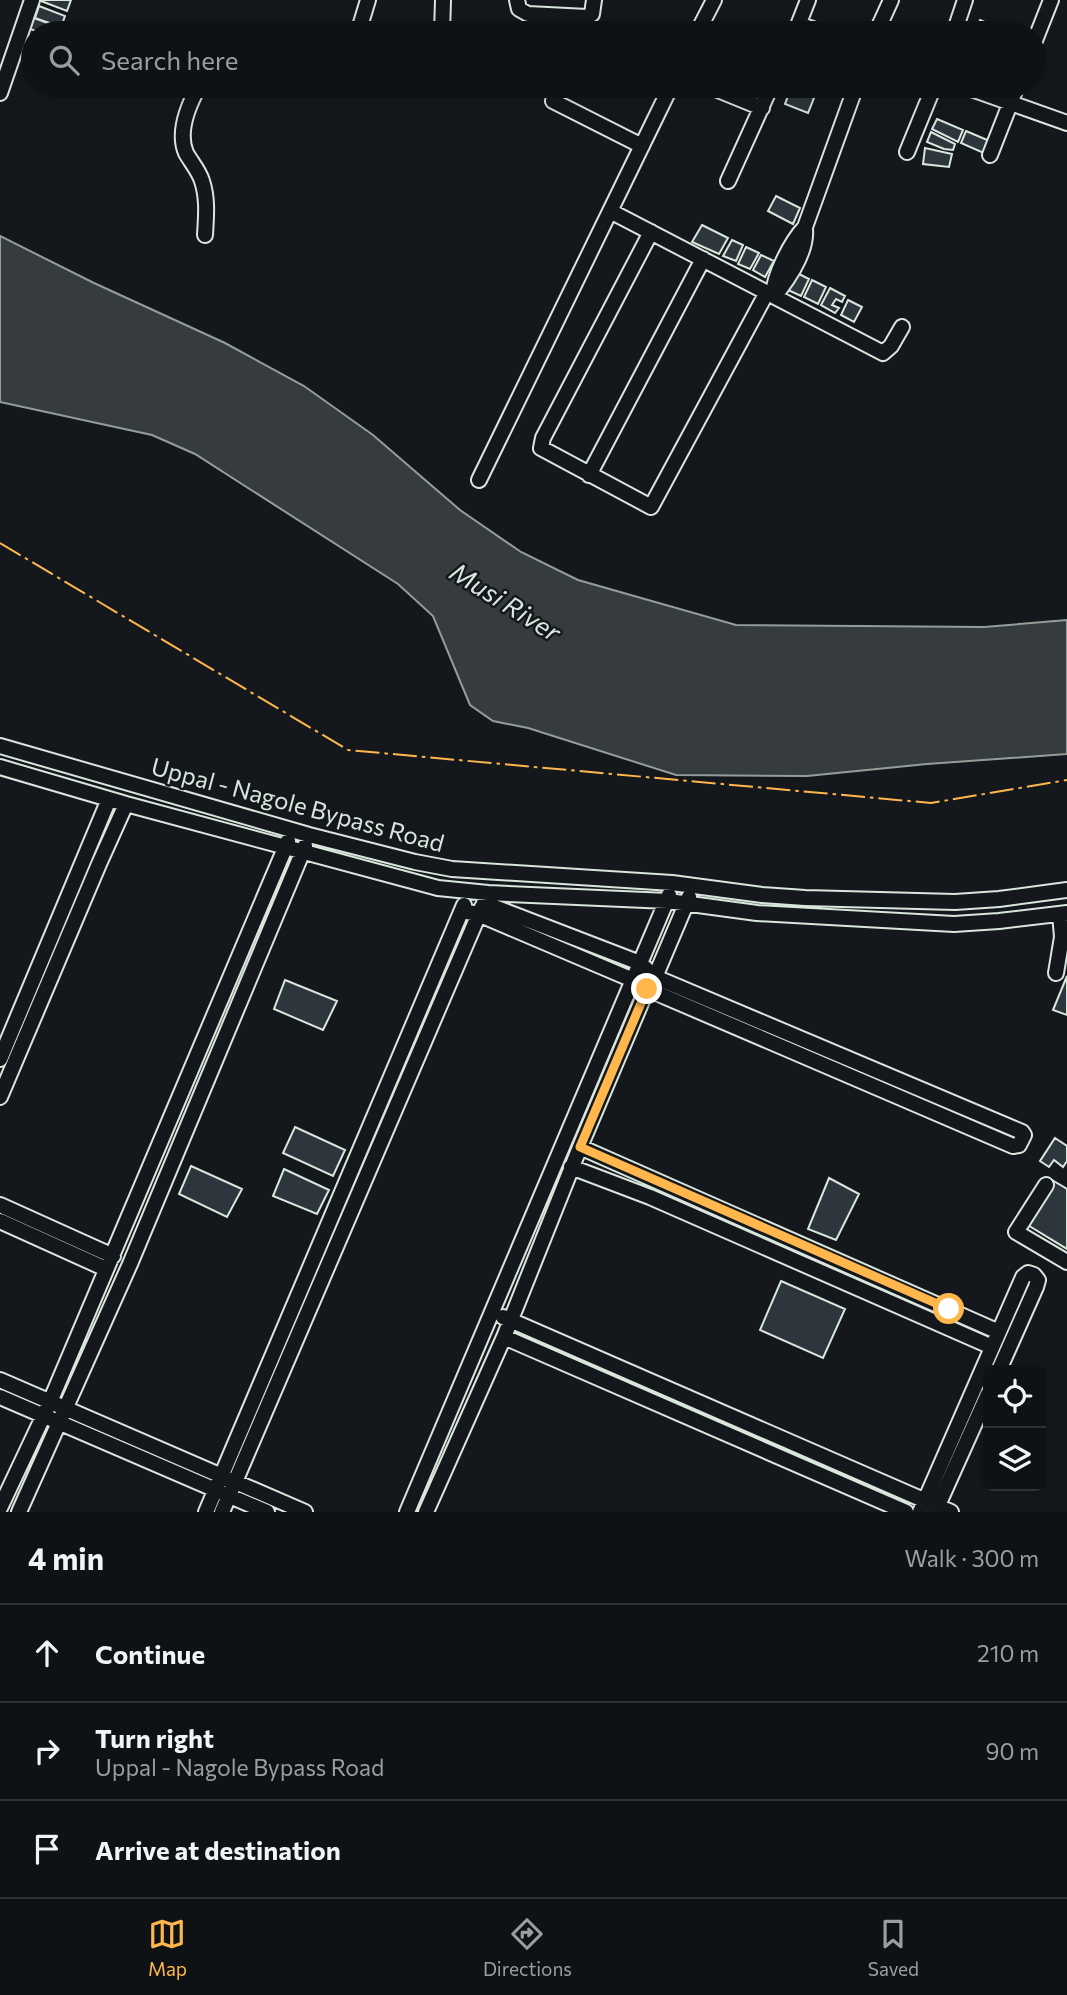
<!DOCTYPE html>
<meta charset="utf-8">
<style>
:root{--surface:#0f1215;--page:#181b1e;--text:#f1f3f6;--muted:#9b9ea0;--line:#2f3234;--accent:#ffb74d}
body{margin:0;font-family:Commissioner,sans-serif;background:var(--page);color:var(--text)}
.controls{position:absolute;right:21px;bottom:21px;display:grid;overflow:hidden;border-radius:10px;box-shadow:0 7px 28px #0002}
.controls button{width:63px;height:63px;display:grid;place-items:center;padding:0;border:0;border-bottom:2px solid var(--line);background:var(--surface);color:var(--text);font:35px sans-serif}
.stop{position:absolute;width:21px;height:21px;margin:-16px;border:5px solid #ffb74d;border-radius:50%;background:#fff}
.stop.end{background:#ffb74d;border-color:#fff;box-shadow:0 2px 7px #0008}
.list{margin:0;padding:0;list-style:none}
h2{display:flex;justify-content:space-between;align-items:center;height:91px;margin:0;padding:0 28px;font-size:30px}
h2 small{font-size:23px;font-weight:400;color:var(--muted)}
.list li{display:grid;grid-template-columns:46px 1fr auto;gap:21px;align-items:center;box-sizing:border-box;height:98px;padding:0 28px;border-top:2px solid var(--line)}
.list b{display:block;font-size:26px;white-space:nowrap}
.list p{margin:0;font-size:23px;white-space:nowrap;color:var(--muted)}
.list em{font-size:23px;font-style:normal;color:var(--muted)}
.icon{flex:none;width:38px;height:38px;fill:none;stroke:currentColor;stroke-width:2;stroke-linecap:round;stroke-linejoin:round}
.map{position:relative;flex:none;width:1067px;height:1512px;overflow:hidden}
.search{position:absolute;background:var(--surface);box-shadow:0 7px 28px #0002;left:21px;right:21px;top:21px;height:77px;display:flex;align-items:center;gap:18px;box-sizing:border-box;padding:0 24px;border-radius:38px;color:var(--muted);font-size:26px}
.sheet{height:385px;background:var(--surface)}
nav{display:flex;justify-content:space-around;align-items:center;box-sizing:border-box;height:98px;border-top:2px solid var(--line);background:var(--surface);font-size:19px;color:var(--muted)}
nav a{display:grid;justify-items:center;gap:4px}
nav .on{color:var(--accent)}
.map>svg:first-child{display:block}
</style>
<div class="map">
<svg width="1067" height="1512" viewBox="0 0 1067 1512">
<rect width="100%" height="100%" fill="#14181c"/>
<!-- water -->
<path fill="#363b3e" stroke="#939e99" stroke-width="2" d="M0,236L94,283L225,343L304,386L373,435L460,510L521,552L578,580L736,625L984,627L1067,620V754L927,764L807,776L676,775L528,728L493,721L470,705L433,616L398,584L195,454L152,435L0,402Z"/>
<!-- building -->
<path fill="#2c363c" stroke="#d8e6dc" stroke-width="2" d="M41,0H71L67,11L41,1Z
M39,6L65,16L61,27L35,18Z
M34,18L61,28L59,33H41L30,29Z
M980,20L1005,31L1004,33H974Z
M791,88L814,98L808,113L785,104Z
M937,119L963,130L958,142L932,129Z
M966,131L992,142L986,154L961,143Z
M931,132L955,144L953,150L944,149L927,142Z
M925,148L952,154L949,167L923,164Z
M776,196L800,208L793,224L768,211Z
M702,225L728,238L719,254L692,242Z
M732,240L743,245L736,261L723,256Z
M746,247L759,253L750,269L738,264Z
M761,255L774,261L765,277L753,270Z
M797,273L809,279L801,296L788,290Z
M812,280L826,287L818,304L804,297Z
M830,288L845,296L842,302L836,299L832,305L839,308L835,313L821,305Z
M848,300L862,307L854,322L841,315Z
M1067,976V1015L1053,1010Z
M285,980L337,1001L323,1030L274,1009Z
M295,1127L345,1150L333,1176L283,1153Z
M1055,1138L1067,1146V1161L1063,1167L1054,1160L1049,1167L1040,1161Z
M191,1166L242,1189L227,1217L179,1194Z
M284,1169L329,1190L317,1214L273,1196Z
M829,1178L859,1194L836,1240L808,1229Z
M1052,1180L1067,1189V1249L1026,1224Z
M781,1281L845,1309L823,1358L760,1330Z"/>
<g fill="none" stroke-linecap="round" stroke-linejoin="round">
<defs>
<path id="minor" d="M517,0L519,9L528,14L587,17L592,14L594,0
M799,24L823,33
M358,33L368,0
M442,33L443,0
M697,33L714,0
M795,33L808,0
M876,33L891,0
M954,33L965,0
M1034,43L1051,0
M199,86C189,104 177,132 186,153C191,162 199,171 202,181C208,199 206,217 205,235
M708,86L762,108
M963,86L1067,123
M0,93L32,0
M553,101L642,146
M907,152L934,86
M990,155L1017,86
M728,181L771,86
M610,211L883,353L891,346L902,327
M651,232L543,438L541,448L651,507L766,294
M780,289C792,273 807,249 805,229
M773,295C774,275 791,242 805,227L856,86
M589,475L703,259
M479,480L671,86
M0,746L309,835L415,862L452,869L672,883L762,895L805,898L955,902L999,899L1067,890
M0,767L126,804L438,888L488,893L668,901L757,913L954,924L999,921L1067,913
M462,911L478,914L633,980L647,989L1013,1146L1019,1145L1024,1135L1022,1132L655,977L640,963L484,903
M1056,973L1062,937L1060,914
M0,1059L109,799
M0,1097L99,864L126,804
M580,1147L999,1332
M571,1167L650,1197L992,1347
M1046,1185L1016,1232L1067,1262
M0,1205L113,1256
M0,1221L106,1269
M503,1317L951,1512
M504,1337L906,1512
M0,1380L305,1512
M0,1397L267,1512
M0,1508L50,1402L288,841
M19,1512L130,1264L305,846
M206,1512L464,905
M222,1512L482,907
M407,1512L669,895
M426,1512L504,1337L580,1147L647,989L655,977L689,897
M920,1512L1023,1277L1028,1273L1034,1275L1038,1280L1036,1287L999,1370
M935,1512L988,1394"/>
</defs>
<!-- minor casing -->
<use href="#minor" stroke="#d8e6dc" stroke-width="18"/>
<!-- minor -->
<use href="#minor" stroke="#14181c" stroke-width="14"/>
<!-- power -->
<path stroke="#ffb74d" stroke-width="2" stroke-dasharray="24 5 3.5 5" stroke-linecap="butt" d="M0,543L348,750L931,803L1067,780"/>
</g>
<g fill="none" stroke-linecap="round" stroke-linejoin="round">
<!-- route -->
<path stroke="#ffb74d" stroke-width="9" d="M647,989L580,1147L949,1309"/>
</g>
<g text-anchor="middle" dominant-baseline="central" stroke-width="5" stroke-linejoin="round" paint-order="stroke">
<!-- street labels -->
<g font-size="24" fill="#d8e6dc" stroke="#14181c">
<text transform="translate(298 804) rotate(15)">Uppal - Nagole Bypass Road</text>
</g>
<!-- water labels -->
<g font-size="26" font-style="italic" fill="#d8e6dc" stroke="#14181c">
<text transform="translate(506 601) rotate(32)">Musi River</text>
</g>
</g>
</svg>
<div class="controls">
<button><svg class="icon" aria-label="locate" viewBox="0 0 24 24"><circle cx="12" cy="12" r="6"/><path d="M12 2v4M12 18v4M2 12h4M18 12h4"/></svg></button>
<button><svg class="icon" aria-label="layers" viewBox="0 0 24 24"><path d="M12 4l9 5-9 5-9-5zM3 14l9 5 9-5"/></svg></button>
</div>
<div class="stop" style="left:949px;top:1309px"></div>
<div class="stop end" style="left:647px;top:989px"></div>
<div class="search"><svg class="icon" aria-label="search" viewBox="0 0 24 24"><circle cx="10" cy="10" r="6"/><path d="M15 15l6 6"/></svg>Search here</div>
</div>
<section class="sheet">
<h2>4 min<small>Walk · 300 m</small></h2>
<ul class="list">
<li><svg class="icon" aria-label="ahead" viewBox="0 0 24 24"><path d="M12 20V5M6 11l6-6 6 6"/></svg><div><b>Continue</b></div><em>210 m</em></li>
<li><svg class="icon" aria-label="right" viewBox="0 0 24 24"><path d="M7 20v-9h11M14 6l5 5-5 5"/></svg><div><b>Turn right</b><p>Uppal - Nagole Bypass Road</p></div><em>90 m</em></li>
<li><svg class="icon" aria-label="arrive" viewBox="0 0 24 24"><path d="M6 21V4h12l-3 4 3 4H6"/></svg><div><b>Arrive at destination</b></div></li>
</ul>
</section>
<nav>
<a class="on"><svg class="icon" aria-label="map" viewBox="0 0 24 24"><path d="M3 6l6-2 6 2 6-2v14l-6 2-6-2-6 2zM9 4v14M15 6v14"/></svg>Map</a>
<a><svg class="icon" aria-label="directions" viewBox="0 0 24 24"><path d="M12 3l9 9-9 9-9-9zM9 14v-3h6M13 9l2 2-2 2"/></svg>Directions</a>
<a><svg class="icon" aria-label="saved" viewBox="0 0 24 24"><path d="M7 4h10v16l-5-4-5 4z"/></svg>Saved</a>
</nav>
